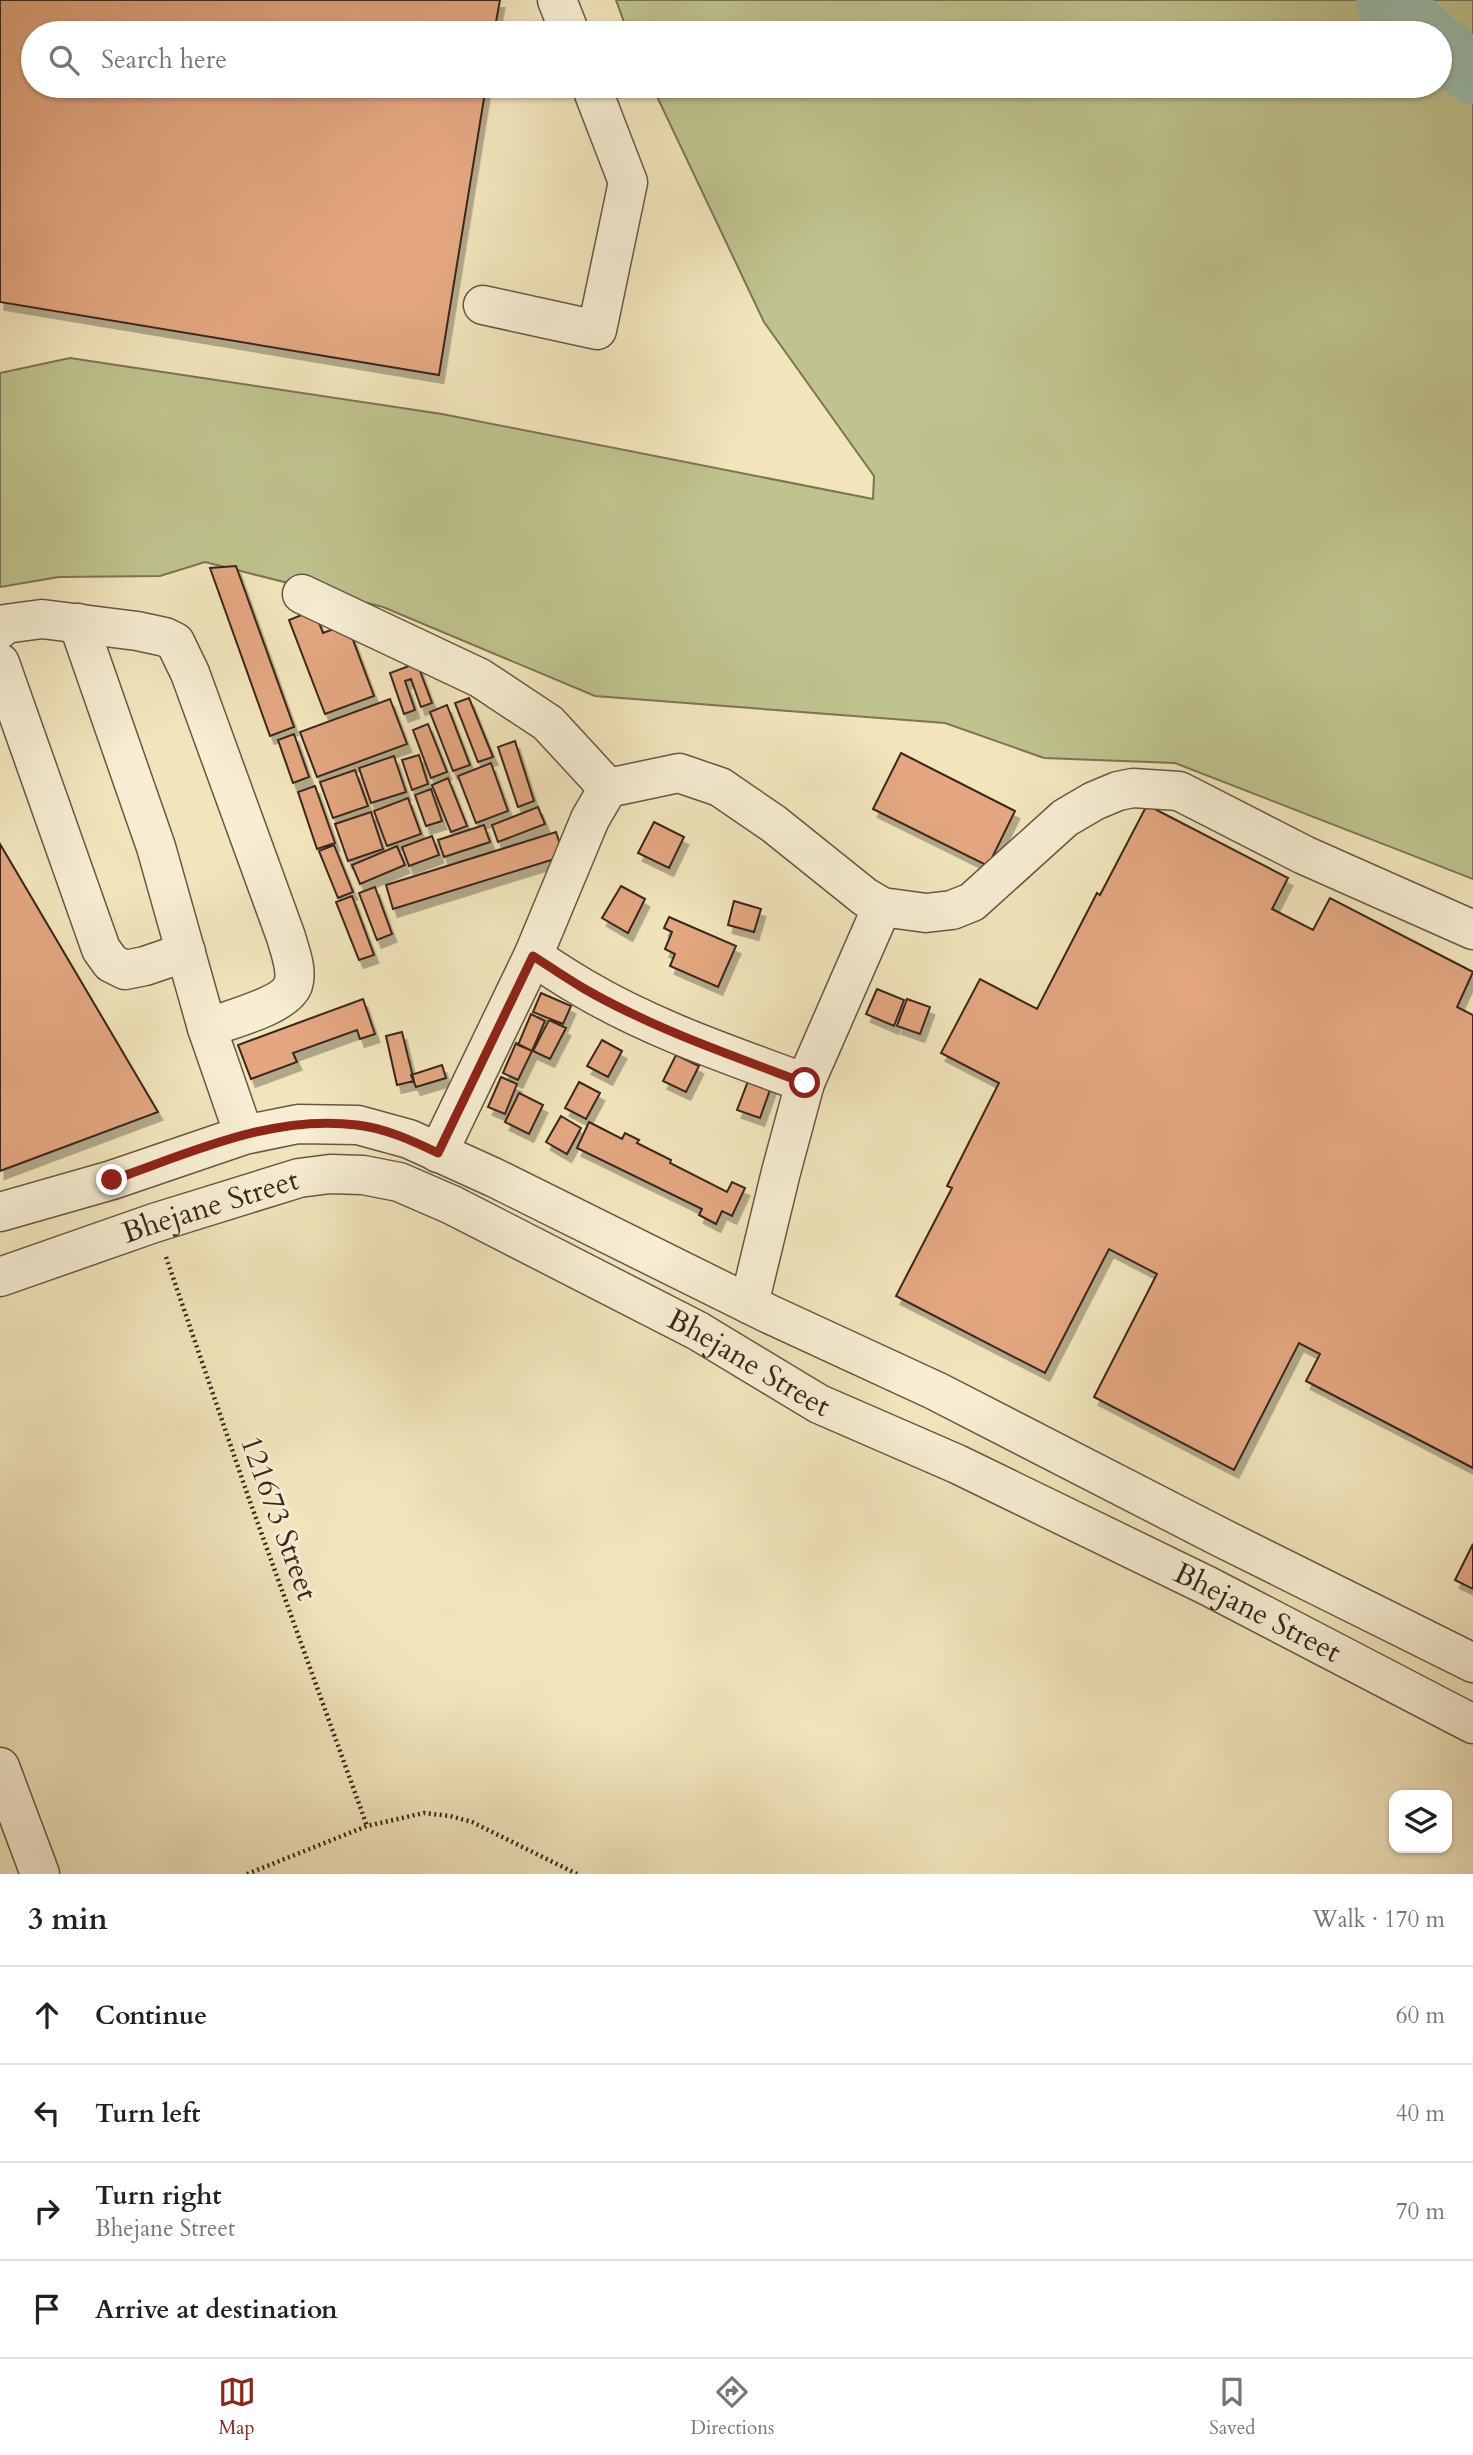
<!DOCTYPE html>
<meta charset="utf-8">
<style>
:root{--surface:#fff;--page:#f6f6f6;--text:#202124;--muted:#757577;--line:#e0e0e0;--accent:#8f2418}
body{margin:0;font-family:Cardo,serif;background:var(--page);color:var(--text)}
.controls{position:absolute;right:21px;bottom:21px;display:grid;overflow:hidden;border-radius:14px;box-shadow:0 2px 5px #0004}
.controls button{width:63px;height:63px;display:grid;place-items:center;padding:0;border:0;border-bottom:2px solid var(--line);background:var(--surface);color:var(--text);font:35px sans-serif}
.stop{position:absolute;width:21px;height:21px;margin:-16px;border:5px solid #8f2418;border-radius:50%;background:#fff}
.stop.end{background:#8f2418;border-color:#fff;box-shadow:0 2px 7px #0008}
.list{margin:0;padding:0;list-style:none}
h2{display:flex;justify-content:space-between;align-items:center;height:91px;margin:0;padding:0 28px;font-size:30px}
h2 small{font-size:23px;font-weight:400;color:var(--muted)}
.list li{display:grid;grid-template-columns:46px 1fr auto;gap:21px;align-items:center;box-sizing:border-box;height:98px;padding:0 28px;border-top:2px solid var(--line)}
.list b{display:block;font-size:26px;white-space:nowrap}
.list p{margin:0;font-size:23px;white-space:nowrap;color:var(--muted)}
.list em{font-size:23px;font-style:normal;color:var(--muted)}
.icon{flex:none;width:38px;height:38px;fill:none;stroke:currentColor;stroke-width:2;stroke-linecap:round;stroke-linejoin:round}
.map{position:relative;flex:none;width:1473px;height:1874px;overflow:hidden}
.search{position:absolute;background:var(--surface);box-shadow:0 2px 5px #0004;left:21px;right:21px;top:21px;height:77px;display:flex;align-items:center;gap:18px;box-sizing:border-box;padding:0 24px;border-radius:38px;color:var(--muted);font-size:26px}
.sheet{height:483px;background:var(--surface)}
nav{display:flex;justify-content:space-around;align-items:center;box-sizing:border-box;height:98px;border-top:2px solid var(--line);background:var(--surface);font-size:19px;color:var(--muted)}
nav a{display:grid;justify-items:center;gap:4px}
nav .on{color:var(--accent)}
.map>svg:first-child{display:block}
</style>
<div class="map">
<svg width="1473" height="1874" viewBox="0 0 1473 1874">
<defs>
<filter id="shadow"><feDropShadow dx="4.5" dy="8" stdDeviation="0" flood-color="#0004"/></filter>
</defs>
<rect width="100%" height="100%" fill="#f2e5bc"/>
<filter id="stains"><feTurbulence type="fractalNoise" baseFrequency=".00286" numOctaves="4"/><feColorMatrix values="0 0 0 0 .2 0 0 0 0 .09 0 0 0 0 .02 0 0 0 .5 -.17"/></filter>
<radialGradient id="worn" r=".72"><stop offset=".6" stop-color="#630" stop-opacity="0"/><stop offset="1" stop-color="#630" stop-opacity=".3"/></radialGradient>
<!-- green -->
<path fill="#bfc38d" stroke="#7c7454" stroke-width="2" d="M616,0H1473V879L1175,763L1044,758L945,723L595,696L383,607L205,562L160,576L59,577L0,587V373L70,358L442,414L873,499L874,476L764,322L652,86H1440V33H628Z"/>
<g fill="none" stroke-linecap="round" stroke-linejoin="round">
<!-- river -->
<path stroke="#9bbfaf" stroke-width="61" d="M1386,0L1425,33
M1440,46L1473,74"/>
</g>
<!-- building -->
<path fill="#e4a781" stroke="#3a261c" stroke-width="2" filter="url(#shadow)" d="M0,0H500L494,33H33V86H486L439,375L0,302Z
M236,566L294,727L270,736L210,568Z
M314,610L323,633L347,624L374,696L325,714L289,620Z
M417,663L432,703L421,707L411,679L405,681L415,710L404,714L390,673Z
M469,698L493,757L478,762L455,703Z
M390,699L407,744L317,777L300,732Z
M447,705L470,765L453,771L430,712Z
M428,724L447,772L431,778L413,730Z
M294,734L309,777L293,783L278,740Z
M515,741L534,801L518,807L498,747Z
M901,753L1015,811L988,866L873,809Z
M419,755L428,784L412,790L402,760Z
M394,756L406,792L371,803L359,768Z
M491,763L508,811L476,823L458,776Z
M355,770L368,806L333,818L320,782Z
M448,778L467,826L451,832L432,785Z
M315,786L335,843L317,849L298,792Z
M431,789L442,821L426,826L415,795Z
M408,798L421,834L387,846L374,811Z
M1147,805L1288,878L1272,909L1313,930L1330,898L1473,972L1457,1007L1473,1015V1468L1306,1381L1320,1354L1299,1343L1234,1470L1094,1397L1157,1274L1109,1249L1045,1373L896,1296L952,1188L947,1186L999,1083L941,1053L980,979L1037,1009L1097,893L1100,895Z
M538,807L545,824L498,842L492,825Z
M371,812L383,849L348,861L335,824Z
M654,822L684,837L669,868L638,853Z
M484,825L490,842L444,857L438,840Z
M556,832L564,856L393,909L386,885Z
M432,836L439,855L409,866L402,847Z
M0,844L158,1112L0,1171Z
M334,845L353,892L338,898L319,851Z
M397,846L405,865L360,884L352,865Z
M621,886L645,899L628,933L602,918Z
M375,887L392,934L377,940L359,893Z
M352,896L374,955L359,960L336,902Z
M734,901L761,909L754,932L728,925Z
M669,917L736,946L718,987L670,966L675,954L665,949L672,932L664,928Z
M877,989L904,1000L894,1026L866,1014Z
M541,993L571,1006L563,1024L533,1012Z
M363,999L375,1034L360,1039L357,1030L293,1053L297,1062L251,1079L238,1045Z
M907,999L930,1007L920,1034L897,1026Z
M531,1014L545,1021L532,1051L518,1045Z
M549,1020L566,1028L550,1059L533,1051Z
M402,1032L414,1081L397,1085L386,1036Z
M602,1040L622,1051L608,1077L587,1066Z
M516,1043L532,1051L518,1080L503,1073Z
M676,1055L699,1066L686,1092L663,1081Z
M442,1065L446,1078L416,1087L411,1075Z
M750,1076L772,1084L760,1118L737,1110Z
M501,1077L517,1084L505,1114L488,1107Z
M579,1082L600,1093L586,1119L565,1108Z
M519,1093L543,1105L529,1134L505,1122Z
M561,1116L581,1128L567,1154L546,1142Z
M589,1122L622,1139L625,1133L639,1140L637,1143L671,1160L670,1163L727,1192L732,1182L745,1188L732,1216L722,1211L716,1224L699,1215L702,1209L577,1148Z
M1473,1544V1589L1455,1580Z"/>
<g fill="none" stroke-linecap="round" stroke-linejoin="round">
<defs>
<g id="minor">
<path d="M557,0L570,33"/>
<path d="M483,305L597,330L628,182L591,86"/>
<path d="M302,594L480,678L548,723L608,788"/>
<path d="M78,623L156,847L207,1028L244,1135"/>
<path d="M0,629L5,624L42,619L137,631L165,637L175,642L190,673L286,937C290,952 298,970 293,985C285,1006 228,1020 207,1028"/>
<path d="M0,663L101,949L111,963L125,970L145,966L186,952"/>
<path d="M533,956C549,967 566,978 583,988C652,1029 730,1055 805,1083"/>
<path d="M438,1153L533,956L590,819L608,788L679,773L720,787L774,824L865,897L882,907L926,913L952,910L972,902L1065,818L1094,801L1118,791L1133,788L1179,791L1304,855L1473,930"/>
<path d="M0,1212L112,1180L244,1135L298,1124L358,1125L409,1139L495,1178L767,1313L936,1391L1220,1537L1473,1663"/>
<path id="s1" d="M0,1277L154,1223L299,1178L330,1174L363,1175L399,1182L452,1205L698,1331L819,1404L957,1464L1208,1586L1473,1724"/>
<path d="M749,1304L781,1172L805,1083L882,907"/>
<path d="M0,1767L40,1874"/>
</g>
</defs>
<!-- minor casing -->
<use href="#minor" stroke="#685644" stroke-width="41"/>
<!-- path -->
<path stroke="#3a261c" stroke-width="4.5" stroke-dasharray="2 3.5" stroke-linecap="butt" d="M166,1257L248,1496L367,1826
M247,1874L367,1826L424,1813L450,1816L472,1822L577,1874"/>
<!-- minor -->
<use href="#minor" stroke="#f7eed3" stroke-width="38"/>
</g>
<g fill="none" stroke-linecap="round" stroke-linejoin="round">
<!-- route -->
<path stroke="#8f2418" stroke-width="9" d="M112,1180C190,1153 272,1114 357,1125C385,1128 413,1141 438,1153L533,956C550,967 566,978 583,988C652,1028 730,1055 805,1083"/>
</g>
<g text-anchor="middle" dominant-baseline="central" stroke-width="6" stroke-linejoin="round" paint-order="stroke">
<!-- street labels -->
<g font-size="30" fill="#3a261c" stroke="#f7eed3">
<text stroke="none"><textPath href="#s1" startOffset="222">Bhejane Street</textPath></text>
<text stroke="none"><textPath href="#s1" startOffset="810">Bhejane Street</textPath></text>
<text transform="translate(279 1518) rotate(70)">121673 Street</text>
<text stroke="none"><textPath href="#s1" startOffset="1377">Bhejane Street</textPath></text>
</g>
</g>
<rect width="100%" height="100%" filter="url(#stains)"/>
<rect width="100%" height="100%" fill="url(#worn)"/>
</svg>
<div class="controls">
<button><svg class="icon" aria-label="layers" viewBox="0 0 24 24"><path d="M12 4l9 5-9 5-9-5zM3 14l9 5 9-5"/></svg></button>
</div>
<div class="stop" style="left:805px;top:1083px"></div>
<div class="stop end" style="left:112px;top:1180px"></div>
<div class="search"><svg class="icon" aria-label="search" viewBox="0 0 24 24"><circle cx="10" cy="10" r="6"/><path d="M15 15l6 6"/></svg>Search here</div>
</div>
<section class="sheet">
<h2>3 min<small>Walk · 170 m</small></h2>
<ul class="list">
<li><svg class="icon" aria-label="ahead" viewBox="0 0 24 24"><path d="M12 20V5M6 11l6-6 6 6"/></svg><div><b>Continue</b></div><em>60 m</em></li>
<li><svg class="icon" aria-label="left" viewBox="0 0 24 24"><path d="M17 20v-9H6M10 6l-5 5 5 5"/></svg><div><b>Turn left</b></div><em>40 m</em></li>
<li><svg class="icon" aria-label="right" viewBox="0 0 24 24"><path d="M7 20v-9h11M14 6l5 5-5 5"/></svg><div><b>Turn right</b><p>Bhejane Street</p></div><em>70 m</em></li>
<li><svg class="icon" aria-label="arrive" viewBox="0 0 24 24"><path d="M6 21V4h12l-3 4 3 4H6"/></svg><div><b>Arrive at destination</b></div></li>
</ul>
</section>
<nav>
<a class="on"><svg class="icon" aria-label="map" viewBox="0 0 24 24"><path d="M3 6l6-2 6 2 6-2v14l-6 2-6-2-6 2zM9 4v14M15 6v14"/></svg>Map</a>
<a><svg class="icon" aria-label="directions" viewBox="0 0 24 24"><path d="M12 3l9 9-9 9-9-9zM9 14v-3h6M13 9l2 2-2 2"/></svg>Directions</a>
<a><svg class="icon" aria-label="saved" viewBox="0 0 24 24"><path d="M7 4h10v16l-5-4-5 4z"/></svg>Saved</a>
</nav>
